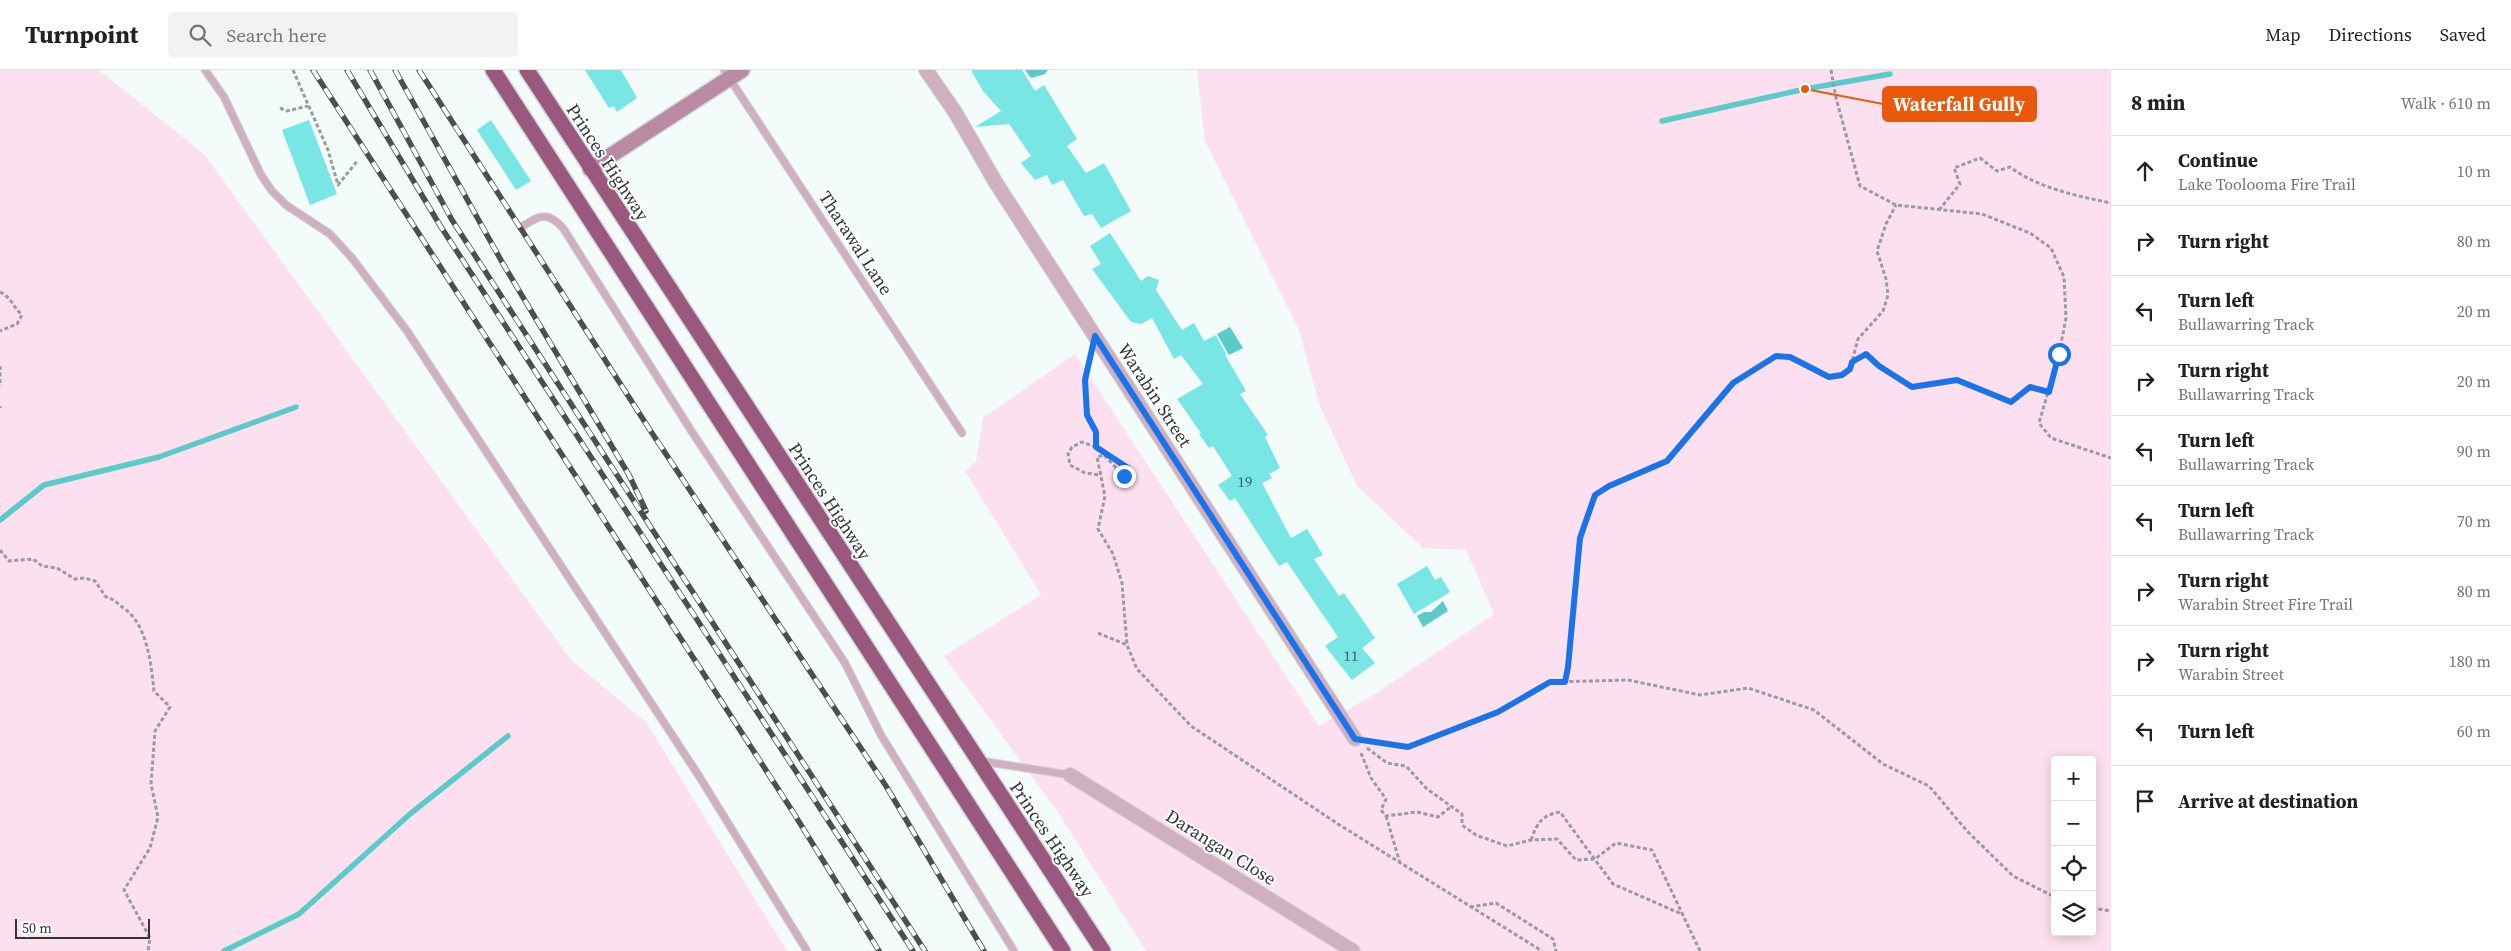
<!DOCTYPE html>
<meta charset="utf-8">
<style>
:root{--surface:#fff;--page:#f2f2f2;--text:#202124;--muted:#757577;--line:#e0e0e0}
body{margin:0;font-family:"Source Serif 4",serif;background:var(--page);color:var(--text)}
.controls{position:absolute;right:15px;bottom:15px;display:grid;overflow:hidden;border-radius:5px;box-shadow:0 2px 12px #0003}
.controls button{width:45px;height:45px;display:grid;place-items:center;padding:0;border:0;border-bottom:1px solid var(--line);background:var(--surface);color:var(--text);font:25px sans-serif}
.scale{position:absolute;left:15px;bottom:12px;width:135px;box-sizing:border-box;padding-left:5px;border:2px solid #323535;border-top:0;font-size:14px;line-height:18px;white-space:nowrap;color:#323535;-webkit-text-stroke:4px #fff;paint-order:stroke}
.stop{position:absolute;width:15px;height:15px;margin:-11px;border:4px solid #1a73e8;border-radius:50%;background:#fff}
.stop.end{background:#1a73e8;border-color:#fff;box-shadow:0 1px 5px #0008}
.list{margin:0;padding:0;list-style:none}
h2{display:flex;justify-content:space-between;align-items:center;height:65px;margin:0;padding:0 20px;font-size:21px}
h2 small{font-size:16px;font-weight:400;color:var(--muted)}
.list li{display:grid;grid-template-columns:32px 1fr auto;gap:15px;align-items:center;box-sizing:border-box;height:70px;padding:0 20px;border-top:1px solid var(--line)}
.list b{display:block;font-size:19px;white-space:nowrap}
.list p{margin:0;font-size:16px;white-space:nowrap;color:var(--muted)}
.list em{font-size:16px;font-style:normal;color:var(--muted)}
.icon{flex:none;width:28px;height:28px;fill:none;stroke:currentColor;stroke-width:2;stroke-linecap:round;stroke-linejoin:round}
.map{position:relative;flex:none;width:2111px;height:881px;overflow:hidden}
header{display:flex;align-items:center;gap:30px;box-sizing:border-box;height:70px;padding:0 25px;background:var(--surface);border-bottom:1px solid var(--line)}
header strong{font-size:24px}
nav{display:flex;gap:28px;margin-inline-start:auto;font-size:18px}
.search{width:350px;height:45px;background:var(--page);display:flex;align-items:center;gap:12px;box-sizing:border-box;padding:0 18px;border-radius:5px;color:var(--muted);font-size:19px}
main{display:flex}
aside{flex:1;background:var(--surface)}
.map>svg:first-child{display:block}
</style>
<header>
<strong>Turnpoint</strong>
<div class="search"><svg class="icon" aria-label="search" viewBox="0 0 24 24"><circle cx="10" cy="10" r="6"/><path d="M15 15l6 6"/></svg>Search here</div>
<nav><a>Map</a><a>Directions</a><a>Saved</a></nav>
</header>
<main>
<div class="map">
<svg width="2111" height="881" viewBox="0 0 2111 881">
<rect width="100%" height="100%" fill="#f4fbfb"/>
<!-- green -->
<path fill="#fde0ef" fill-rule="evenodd" d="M0,0H99L204,84L571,590L646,652L787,881H0Z
M1197,0H2111V881H1146L1059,744L944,586L1041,525L965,401L976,392L983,348L1075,284L1319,656L1375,624L1494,544L1466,480L1423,478L1357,416L1320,336L1299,260L1205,71ZM2055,690H2092V862H2055Z"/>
<!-- water -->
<path fill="#5bcaca" d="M1025,0H1048L1045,4L1031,8Z
M1230,257L1243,278L1229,285L1217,264Z
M1443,531L1448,541L1423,557L1417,546L1424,542H1431Z"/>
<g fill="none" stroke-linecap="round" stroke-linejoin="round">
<!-- stream -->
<path stroke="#5bcaca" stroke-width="5.5" d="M1662,51L1805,19L1890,4
M0,450L44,415L159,387L296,337
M224,881L299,844L410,744L508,666"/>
</g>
<!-- building -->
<path fill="#79e6e6" d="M585,0H621L637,28L617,42L614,36L609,38Z
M971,0H1022L1035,21L1044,15L1077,69L1067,76L1086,103L1104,93L1131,141L1101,158L1092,144L1084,146L1063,110L1052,115L1047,105L1035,110L1021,93L1031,86L1009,54L975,57L1001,41L983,21Z
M309,50L337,124L310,135L282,60Z
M491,50L531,111L516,120L477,60Z
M1110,163L1141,211L1148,206L1159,210L1156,220L1182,260L1194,253L1204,271L1216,265L1226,284L1225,285L1246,321L1240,324L1268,365L1265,367L1280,398L1269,404L1272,408L1262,413L1291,468L1307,459L1323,485L1314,489L1339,526L1344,523L1375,568L1362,578L1375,593L1352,610L1325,576L1338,567L1287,492L1279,496L1235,428L1230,431L1218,415L1232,406L1213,376L1209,378L1199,364L1201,363L1177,329L1203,314L1181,285L1174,289L1152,248L1141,254L1131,252L1092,199L1101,194L1090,176Z
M1427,496L1435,510L1441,507L1450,522L1414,544L1397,514Z"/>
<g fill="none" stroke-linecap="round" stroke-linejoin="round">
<defs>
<path id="lane" d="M205,0L224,27L261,105L272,121L286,135L330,164L352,188L407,261L699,706L807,881
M724,0L962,363
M521,157C540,146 546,140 563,158L692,362L845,593L881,665L1014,881
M981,691L1070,705"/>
<path id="street" d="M926,0L955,42L996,113L1355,669
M1070,705L1353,881"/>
<path id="secondary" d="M590,99L742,0"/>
<path id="highway" d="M493,0L1063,881
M527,0L1103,881"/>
</defs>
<!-- lane casing -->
<use href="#lane" stroke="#d1d7d7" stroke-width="9"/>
<!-- street casing -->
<use href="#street" stroke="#d1d7d7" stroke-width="16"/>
<!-- secondary casing -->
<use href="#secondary" stroke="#d1d7d7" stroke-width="18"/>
<!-- highway casing -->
<use href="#highway" stroke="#d1d7d7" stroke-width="18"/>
<!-- path -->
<path stroke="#979c9c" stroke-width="3" stroke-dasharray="4 2.5" stroke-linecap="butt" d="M293,0L328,80L338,115L358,90
M1831,0L1836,28L1860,116L1896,135L1982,144L2030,163L2051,178L2064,207L2066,248L2059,284L2039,353L2051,368L2111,388
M280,38L287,41L308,36
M1939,140L1960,114L1954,98L1980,88L1997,101L2010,97C2038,118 2077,126 2111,133
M0,222C12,228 13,237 22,245L17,254L0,261
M1090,287L1085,310L1087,345L1096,362V377L1128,398L1131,403L1124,406L1104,385L1097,387L1105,426L1098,459L1113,484L1122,513L1127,575L1137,599L1191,656L1338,754L1542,881
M1853,292L1866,284L1879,296L1912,317L1957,310L2011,332L2030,317L2049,321
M0,296V316
M0,336V338
M1096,377L1082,372L1072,377L1068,384L1070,395L1085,403L1101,405
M0,480L9,491L33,489L42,496L57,498L75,509L84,508L95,511L106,527C115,529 117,534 125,539C148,557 151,594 154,621L170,637L155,661L151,714L158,747L150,778L124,820L150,868L148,881
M1098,563L1127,575
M1565,612L1568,597L1580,468L1595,425L1609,416L1667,391L1733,313L1776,286L1789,287L1829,307L1842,305L1850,299L1858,269L1883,241L1888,225L1886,209L1877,181L1886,154L1896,135
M1370,671L1408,677L1499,642L1550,612L1628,610L1700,625L1748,618L1814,640L1883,694L1929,716L1967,761L2013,806L2055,827
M1367,678L1387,693L1406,696L1427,719L1462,744V755L1476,765L1507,776L1531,770L1557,769L1576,790L1595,789L1616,773L1652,780L1700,881
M1361,683L1371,708L1386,729L1381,740L1386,746L1417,742L1438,747L1452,736
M1386,746L1400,793
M1531,770C1537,753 1542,745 1560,742L1613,814L1684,845
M1470,837L1496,833L1553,869L1556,881
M2092,838L2111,841"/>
<!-- lane -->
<use href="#lane" stroke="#d0afc0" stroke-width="7"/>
<!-- street -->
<use href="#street" stroke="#d0afc0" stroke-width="14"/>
<!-- secondary -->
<use href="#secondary" stroke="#ba8aa4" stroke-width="15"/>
<!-- highway -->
<use href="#highway" stroke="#9a587e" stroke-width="15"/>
<defs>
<path id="rail" d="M313,0L793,742L879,881
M347,0L441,157L913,881
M370,0L452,150L925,881
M395,0L502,192L629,405L646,441
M419,0L650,360L886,716L984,881"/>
</defs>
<!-- rail casing -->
<use href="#rail" stroke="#4b4f4f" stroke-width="5.5"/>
<!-- rail -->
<use href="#rail" stroke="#fff" stroke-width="4" stroke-dasharray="11" stroke-linecap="butt"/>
</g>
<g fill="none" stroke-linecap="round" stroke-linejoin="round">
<!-- route -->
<path stroke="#1a73e8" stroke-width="6" d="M1124,406L1131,403L1128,398L1096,377V362L1087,345L1085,310L1095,266L1355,669L1408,677L1498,642L1550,612H1565L1568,597L1580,468L1595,425L1609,416L1667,391L1733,313L1776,286L1790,287L1829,307L1842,305L1850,299L1852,292L1866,284L1879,296L1912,317L1957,310L2011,332L2030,317L2049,322L2059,284"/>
</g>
<g text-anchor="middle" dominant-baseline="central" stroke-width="4" stroke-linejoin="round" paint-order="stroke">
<!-- number labels -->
<g font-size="15" fill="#446161">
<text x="1245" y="411">19</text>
<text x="1351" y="585">11</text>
</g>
<!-- street labels -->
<g font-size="18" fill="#323535" stroke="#fff">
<text transform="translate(608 92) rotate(57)">Princes Highway</text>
<text transform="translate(856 173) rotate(57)">Tharawal Lane</text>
<text transform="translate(1155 325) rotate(57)">Warabin Street</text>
<text transform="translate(830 431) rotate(57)">Princes Highway</text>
<text transform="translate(1052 769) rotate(56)">Princes Highway</text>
<text transform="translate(1221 777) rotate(32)">Darangan Close</text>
</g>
</g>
<!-- callouts -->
<path fill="none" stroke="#e8590c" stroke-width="2" d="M1805 19L1883 34"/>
<circle fill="#e8590c" stroke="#fff" stroke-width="2" cx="1805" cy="19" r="5"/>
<rect fill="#e8590c" stroke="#e8590c" stroke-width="2" x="1883" y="17" width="153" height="34" rx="5"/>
<g font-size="19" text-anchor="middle" font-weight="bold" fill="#fff">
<text x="1959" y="41">Waterfall Gully</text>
</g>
</svg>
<div class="controls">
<button>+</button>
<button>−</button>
<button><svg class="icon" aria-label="locate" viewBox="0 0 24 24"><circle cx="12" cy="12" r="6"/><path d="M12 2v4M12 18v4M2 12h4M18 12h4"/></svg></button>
<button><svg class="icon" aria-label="layers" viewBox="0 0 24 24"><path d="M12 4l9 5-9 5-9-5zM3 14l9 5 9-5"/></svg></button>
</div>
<div class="scale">50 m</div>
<div class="stop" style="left:2059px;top:284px"></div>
<div class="stop end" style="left:1124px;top:406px"></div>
</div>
<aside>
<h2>8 min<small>Walk · 610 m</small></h2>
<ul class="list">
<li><svg class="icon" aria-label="ahead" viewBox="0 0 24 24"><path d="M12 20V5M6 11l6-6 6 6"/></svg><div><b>Continue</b><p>Lake Toolooma Fire Trail</p></div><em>10 m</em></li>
<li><svg class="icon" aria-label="right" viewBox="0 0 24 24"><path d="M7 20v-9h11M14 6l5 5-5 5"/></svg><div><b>Turn right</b></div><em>80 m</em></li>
<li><svg class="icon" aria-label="left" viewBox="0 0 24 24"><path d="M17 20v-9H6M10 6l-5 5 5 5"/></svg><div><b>Turn left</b><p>Bullawarring Track</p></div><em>20 m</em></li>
<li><svg class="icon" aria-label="right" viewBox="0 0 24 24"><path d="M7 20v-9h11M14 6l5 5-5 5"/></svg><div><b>Turn right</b><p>Bullawarring Track</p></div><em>20 m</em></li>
<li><svg class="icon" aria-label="left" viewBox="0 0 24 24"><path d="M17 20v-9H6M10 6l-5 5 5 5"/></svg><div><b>Turn left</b><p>Bullawarring Track</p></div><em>90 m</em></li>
<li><svg class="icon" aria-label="left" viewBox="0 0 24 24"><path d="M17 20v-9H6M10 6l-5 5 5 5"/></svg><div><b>Turn left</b><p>Bullawarring Track</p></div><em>70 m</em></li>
<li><svg class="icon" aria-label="right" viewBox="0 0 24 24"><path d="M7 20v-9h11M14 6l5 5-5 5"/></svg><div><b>Turn right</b><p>Warabin Street Fire Trail</p></div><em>80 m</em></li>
<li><svg class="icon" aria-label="right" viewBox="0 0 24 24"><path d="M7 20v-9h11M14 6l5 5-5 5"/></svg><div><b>Turn right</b><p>Warabin Street</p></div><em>180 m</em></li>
<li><svg class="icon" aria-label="left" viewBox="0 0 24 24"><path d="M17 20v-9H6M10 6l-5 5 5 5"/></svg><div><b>Turn left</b></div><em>60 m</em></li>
<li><svg class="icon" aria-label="arrive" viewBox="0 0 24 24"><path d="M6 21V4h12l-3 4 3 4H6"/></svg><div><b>Arrive at destination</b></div></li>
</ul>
</aside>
</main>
